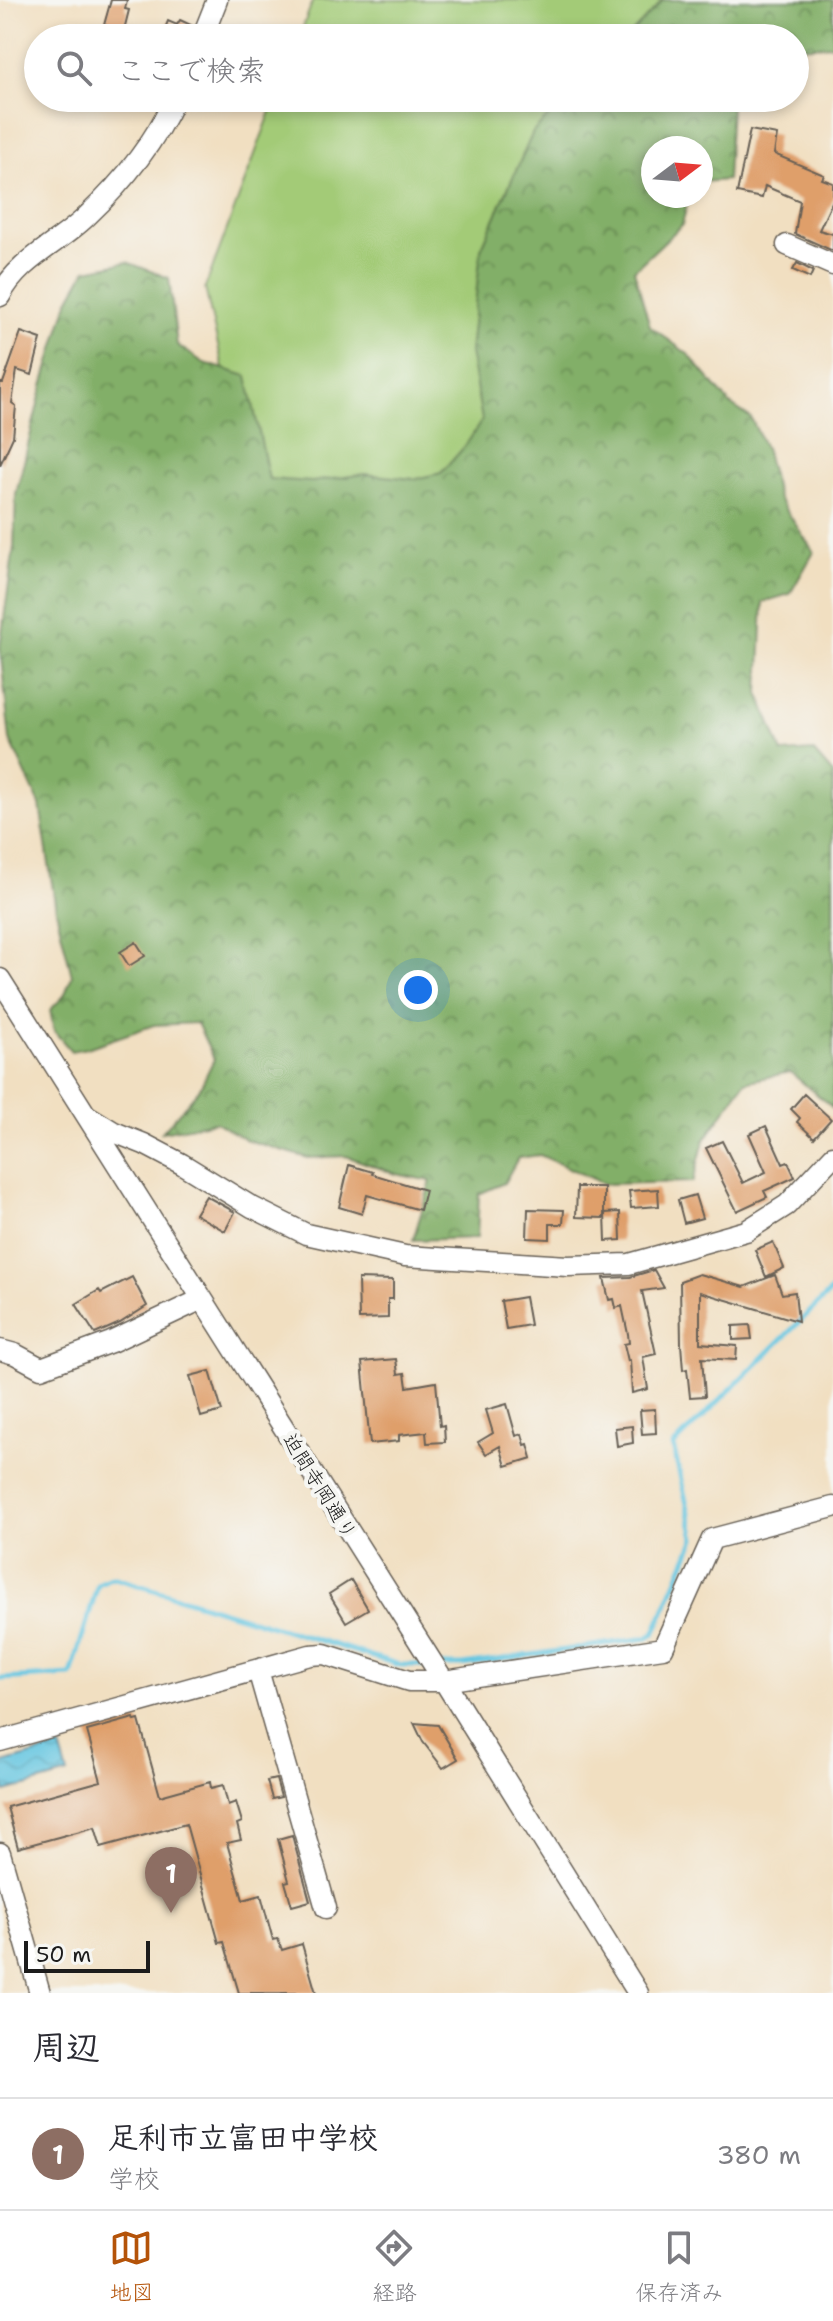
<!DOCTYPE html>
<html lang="ja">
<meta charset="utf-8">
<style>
:root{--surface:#fff;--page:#f2f2f3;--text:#2b2b33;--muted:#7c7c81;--line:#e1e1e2;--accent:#b45309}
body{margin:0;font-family:"Shantell Sans","Klee One",sans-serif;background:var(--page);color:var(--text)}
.compass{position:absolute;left:641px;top:136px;width:72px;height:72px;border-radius:50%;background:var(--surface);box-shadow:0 4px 12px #0003;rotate:74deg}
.scale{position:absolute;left:24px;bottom:20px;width:126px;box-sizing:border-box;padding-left:8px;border:4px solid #1c1c1c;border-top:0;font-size:22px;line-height:28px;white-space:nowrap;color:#1c1c1c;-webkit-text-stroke:6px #f6f6f2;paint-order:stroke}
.you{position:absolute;left:418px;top:990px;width:28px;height:28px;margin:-20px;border:6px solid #fff;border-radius:50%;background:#1a73e8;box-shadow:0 0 0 12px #1a73e833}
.badge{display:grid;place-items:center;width:52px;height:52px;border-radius:50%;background:var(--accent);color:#fff;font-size:26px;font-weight:700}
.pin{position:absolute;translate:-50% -66px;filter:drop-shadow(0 2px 4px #0008)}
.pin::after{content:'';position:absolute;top:42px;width:28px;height:24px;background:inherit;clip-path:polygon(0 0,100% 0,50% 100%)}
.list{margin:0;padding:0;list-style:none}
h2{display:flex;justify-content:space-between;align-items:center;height:104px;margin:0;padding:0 32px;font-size:34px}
h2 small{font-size:26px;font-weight:400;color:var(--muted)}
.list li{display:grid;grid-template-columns:52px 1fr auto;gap:24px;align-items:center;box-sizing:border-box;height:112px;padding:0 32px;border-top:2px solid var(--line)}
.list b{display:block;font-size:30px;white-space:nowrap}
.list p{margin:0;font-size:26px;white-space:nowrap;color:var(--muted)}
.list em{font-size:26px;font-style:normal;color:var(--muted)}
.icon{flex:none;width:44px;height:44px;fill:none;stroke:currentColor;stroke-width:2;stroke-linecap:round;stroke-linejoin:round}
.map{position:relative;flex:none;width:833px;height:1993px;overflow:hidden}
.search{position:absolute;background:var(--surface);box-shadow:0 4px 12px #0003;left:24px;right:24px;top:24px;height:88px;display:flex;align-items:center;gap:20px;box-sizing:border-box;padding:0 28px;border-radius:44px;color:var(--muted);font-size:30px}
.sheet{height:216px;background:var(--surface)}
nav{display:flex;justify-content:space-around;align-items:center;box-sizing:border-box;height:112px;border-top:2px solid var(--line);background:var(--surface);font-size:22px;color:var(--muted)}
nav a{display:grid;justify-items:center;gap:4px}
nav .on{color:var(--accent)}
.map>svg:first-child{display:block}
</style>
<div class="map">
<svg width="833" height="1993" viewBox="0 0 833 1993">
<defs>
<pattern id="forest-crowns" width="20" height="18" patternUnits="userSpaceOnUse" patternTransform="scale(2)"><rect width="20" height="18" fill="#82af68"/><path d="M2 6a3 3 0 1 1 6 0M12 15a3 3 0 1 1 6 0" fill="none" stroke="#6a8e55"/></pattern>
<pattern id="water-waves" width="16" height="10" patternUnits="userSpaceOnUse" patternTransform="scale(2)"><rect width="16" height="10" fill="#62c5e0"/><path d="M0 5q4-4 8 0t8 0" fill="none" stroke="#54a9c0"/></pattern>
</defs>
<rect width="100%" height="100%" fill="#f6f6f2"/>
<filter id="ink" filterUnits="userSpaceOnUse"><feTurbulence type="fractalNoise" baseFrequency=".0125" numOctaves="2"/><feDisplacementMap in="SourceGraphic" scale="16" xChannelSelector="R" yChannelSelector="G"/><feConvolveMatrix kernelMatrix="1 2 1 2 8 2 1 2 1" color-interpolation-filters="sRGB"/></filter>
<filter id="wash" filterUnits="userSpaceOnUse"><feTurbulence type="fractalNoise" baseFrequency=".006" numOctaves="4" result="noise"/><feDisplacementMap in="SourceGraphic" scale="32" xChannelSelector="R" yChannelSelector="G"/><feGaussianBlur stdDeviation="1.8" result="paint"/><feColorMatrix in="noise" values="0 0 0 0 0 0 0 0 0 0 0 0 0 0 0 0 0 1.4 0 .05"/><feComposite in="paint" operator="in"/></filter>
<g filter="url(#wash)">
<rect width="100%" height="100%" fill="#f1dfc1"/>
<!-- green -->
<path fill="#a3cb77" stroke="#60744a" stroke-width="2" d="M313,0H826L786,38H299Z
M276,98H724L653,148L583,516L258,522L205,288Z"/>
<!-- forest -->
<path fill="url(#forest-crowns)" stroke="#4f6642" stroke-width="2" d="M663,0H833V45L795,47V38H627Z
M567,98H737L731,105L727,180L701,182V148H653V196H689L682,225L634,270L650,326L689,355L730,404L751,418L765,448L778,498L814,552L790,594L763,602L759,693L782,753L813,751L833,774V1108L790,1072L745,1082L704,1141L693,1182L604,1184L540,1155L518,1158L504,1183L479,1194L477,1238L413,1240L431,1181L396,1174L346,1156L308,1158L247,1140L215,1122L162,1132L199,1090L214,1059L197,1023L154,1025L87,1048L71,1051L54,1031L50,1010L64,996L72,976L56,910L40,805L10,740L0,647L14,547L16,494L40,396L68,302L86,270L127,262L169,278L177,345L204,363L247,376L269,479L312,482L364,474L415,479L441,473L466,445L482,420L470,352L481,249L533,132Z"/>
<!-- water -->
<path fill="url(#water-waves)" stroke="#3f707e" stroke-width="2" d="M60,1747L68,1774L5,1792L0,1764Z"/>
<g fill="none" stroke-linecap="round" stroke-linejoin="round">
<!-- stream -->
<path stroke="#62c5e0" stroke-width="5" d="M441,1665H463L647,1638L654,1634L695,1538L673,1446L833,1289
M0,1679L71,1675L98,1584L112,1577L400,1665H427"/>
</g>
<g id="blocks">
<!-- building -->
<path fill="#df9f6a" d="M111,0H127L125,9L129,10L124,30L104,25Z
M180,20L193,26L189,38H161L168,21L177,25Z
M750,130L777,135L774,154L824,175L822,179L833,183V200L819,230L833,234V251L795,234L800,201L765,186L762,198L737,193Z
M797,263L813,271L810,278L793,270Z
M21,332L41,339L32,375L17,370L12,403L16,406L13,437L0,465V383H3Z
M136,942L145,956L129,966L120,952Z
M804,1094L831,1119L814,1138L797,1122L800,1118L791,1109Z
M766,1126L783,1164L788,1162L795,1177L764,1191L767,1197L737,1211L706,1148L722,1141L743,1183L766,1172L749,1134Z
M349,1165L373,1172L372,1174L425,1190L420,1210L367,1195L362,1214L339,1207Z
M577,1187H604V1218L576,1217Z
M658,1189L659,1206L631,1208L629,1191Z
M695,1195L702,1218L684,1223L678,1200Z
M206,1196L235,1212L225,1231L195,1214Z
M528,1209L564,1210L563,1224H550V1239L527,1238Z
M620,1212L621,1240L606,1241L605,1213Z
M773,1242L784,1268L766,1277L755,1250Z
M654,1270L664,1288L642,1291L656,1354L643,1357L648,1389L632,1393L630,1360L628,1361L624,1344L629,1343L628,1334L622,1306L616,1308L614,1299L609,1300L604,1278L630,1277Z
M699,1274L744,1287L775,1275L782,1294L795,1292L798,1321L700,1292V1343L737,1346L736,1360L702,1358L705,1396L690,1397L687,1369L683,1370L681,1344L680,1281Z
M132,1277L147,1306L120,1323L95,1334L76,1304L99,1290L101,1293Z
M358,1279L393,1280V1299H388V1318L359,1319Z
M525,1297L530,1325L506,1329L501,1301Z
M750,1325L752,1339L733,1340V1326Z
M396,1359L398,1374L405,1373L407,1387L436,1382L440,1426L444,1425L445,1442L427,1443L426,1432L399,1435V1441L370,1444L362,1362Z
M210,1371L222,1411L201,1417L190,1376Z
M507,1404L516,1436L522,1434L525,1445L528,1444L532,1458L506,1466L500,1446L486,1454L478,1442L493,1433L486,1410Z
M655,1409L656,1433L642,1434L640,1410Z
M632,1426L633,1443L617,1446L615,1428Z
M351,1580L368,1609L346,1622L329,1594Z
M134,1718L135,1721L139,1720L160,1796L210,1782L211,1788L223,1785L228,1805L236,1802L242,1822L237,1824L241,1840L227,1843L243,1900L261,1895L273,1940L278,1939L282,1950L302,1944L316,1993H239L224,1942L219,1943L186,1824L101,1847L95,1827L18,1848L7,1807L101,1781L87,1731Z
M414,1723L438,1725L458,1759L443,1768L423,1742Z
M276,1779L281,1797L272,1799L267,1781Z
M292,1835L310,1901L292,1906L285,1882L289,1881L278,1839Z"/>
</g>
</g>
<g filter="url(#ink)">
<use href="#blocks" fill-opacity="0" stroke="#676056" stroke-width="2"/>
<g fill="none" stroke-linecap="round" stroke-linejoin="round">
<defs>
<path id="minor" d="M202,38L217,0
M787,245L833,265
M0,296C18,260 58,244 86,217C122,183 155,142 175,98
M0,979L444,1681L638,1993
M88,1116L114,1132L144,1144L182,1164L252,1207L306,1234L405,1256L568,1266L629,1264L746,1231L787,1205L833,1156
M0,1350L15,1354L41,1368L111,1342L202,1299
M258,1670L326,1908
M0,1741L310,1655L324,1654L409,1681H444L663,1648L712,1539L833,1507
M0,1853L40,1993"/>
</defs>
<!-- minor casing -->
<use href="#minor" stroke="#676056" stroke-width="23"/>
<!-- minor -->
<use href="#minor" stroke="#fff" stroke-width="20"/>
</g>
</g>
<g text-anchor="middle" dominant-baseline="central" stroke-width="8" stroke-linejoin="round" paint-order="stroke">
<!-- street labels -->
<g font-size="20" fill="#1c1c1c" stroke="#f6f6f2">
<text transform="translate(320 1486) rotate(58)">迫間寺岡通り</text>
</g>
</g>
</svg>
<svg class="compass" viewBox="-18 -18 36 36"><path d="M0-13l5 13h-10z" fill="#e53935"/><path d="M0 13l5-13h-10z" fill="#7c7c81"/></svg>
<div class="scale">50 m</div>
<div class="you"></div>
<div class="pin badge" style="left:171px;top:1913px;background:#8d6e63">1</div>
<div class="search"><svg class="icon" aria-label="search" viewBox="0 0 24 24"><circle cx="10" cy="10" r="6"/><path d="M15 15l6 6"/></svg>ここで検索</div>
</div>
<section class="sheet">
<h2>周辺<small></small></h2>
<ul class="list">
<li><span class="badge" style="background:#8d6e63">1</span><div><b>足利市立富田中学校</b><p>学校</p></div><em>380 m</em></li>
</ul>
</section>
<nav>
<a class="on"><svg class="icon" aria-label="map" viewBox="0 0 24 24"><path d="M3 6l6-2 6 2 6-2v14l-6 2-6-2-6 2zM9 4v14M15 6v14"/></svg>地図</a>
<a><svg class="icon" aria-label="directions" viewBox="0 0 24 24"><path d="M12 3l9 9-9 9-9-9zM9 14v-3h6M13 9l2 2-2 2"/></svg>経路</a>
<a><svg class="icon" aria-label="saved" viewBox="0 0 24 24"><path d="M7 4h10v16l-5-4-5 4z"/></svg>保存済み</a>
</nav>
